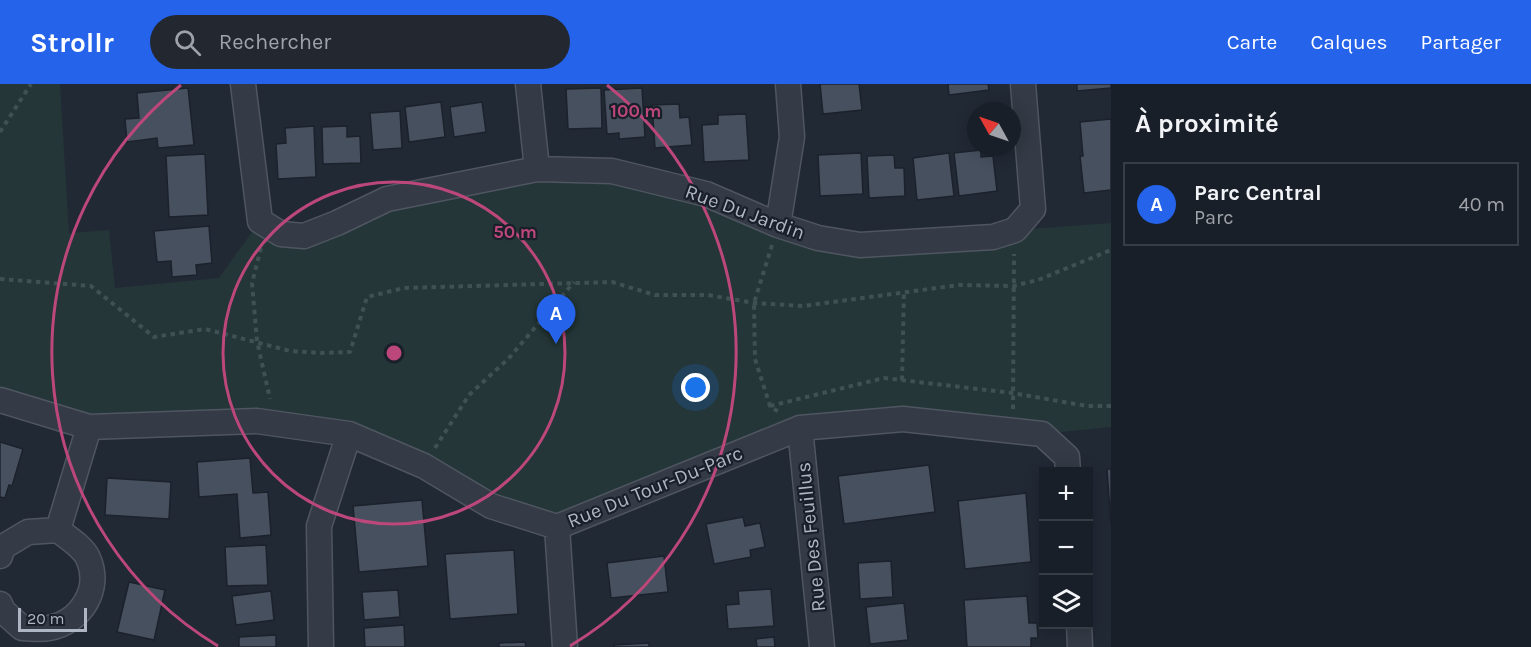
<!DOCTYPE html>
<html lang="fr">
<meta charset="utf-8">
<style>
:root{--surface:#191f28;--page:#222730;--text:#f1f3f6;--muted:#9fa2a8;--line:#373d45;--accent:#2563eb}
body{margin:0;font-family:Karla,sans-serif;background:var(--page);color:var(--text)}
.controls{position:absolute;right:18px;bottom:18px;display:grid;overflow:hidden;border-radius:0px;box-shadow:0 3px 15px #0003}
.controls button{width:54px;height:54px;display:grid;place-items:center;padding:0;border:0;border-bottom:2px solid var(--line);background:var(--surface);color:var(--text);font:30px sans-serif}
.compass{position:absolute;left:967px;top:18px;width:54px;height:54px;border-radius:50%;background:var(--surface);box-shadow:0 3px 15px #0003;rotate:310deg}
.scale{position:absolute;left:18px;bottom:15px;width:69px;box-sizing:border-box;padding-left:6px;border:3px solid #aeb6c3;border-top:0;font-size:16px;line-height:21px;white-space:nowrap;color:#aeb6c3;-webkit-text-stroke:4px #1a202a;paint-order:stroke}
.you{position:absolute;left:696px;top:304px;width:21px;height:21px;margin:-15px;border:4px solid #fff;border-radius:50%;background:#1a73e8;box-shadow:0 0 0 9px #1a73e833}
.badge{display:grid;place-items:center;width:39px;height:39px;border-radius:50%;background:var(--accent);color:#fff;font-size:20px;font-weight:700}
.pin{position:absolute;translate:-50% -50px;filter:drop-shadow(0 2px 3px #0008)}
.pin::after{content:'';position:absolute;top:32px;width:21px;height:18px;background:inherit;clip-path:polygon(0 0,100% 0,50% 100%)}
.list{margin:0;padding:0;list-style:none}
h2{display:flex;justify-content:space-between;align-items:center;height:78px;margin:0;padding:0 24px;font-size:26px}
h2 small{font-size:20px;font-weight:400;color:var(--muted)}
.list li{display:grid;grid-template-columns:39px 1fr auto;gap:18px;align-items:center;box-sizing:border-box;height:84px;margin:0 12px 12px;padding:0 12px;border:2px solid var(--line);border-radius:0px}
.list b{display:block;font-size:22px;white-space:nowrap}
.list p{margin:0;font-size:20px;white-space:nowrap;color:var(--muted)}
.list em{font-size:20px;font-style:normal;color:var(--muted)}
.icon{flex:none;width:33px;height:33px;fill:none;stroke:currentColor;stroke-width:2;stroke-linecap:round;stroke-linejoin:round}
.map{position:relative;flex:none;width:1111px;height:563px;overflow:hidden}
header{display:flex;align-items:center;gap:36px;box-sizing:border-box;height:84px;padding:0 30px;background:var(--accent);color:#fff}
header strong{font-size:28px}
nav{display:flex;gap:33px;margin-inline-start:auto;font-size:21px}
.search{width:420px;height:54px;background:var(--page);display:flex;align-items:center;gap:15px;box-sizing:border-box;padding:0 21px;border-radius:33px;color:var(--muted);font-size:22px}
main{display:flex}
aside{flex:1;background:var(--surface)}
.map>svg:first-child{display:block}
</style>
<header>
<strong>Strollr</strong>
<div class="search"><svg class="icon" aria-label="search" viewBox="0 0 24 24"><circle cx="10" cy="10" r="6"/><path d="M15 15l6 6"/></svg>Rechercher</div>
<nav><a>Carte</a><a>Calques</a><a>Partager</a></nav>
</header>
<main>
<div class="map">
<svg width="1111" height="563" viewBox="0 0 1111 563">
<rect width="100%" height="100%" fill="#212935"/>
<!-- green -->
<path fill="#243637" d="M0,0H60L69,149L109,146L115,204L219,194L260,137L281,150L387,115L612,87L818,154L1015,146L1111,139V343L1042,350L800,344L557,443L349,350L89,343L0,316Z"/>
<!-- building -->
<path fill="#47505f" stroke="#1c222c" stroke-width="1.5" d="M820,0H859L862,26L823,30Z
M948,0H988L989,6L949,11Z
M1077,0H1111V4L1077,7Z
M188,4L194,61L158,64L157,54L127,58L125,35L139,34L137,9Z
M601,4L602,44L568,45L566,5Z
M642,4L645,53L619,55V49L607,50L604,6Z
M441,18L445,53L409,58L405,23Z
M482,18L486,48L454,53L450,23Z
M679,20L680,34L689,33L692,61L655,64L652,21Z
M400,27L402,64L373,66L370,29Z
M746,30L749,76L704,78L702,41L718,40V31Z
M1111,35V106L1084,109L1080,72H1083L1080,38Z
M314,42L316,93L278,95L276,60L286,59L285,44Z
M347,42V53L360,52L361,79L323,80L322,43Z
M981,66V73L993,72L997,107L959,112L954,69Z
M861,69L863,110L820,112L818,71Z
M949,69L954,112L917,116L913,74Z
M205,70L208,131L169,133L166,72Z
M894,71L895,84H904L905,112L869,114L867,72Z
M209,142L212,179L196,181L197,191L172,193L171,177L157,178L154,147Z
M0,358L23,365L12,402L9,401L5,414L0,413Z
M250,374L253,409L268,408L271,451L240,454L237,410L199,413L197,378Z
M929,381L935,428L844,440L838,392Z
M1107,385H1111V442Z
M107,394L171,398L169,435L105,431Z
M1026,409L1031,478L965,485L958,417Z
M422,416L428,482L359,488L353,422Z
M743,433L745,442L760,439L765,463L750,466L751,473L714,480L706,440Z
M266,461L268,501L227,502L225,463Z
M514,466L518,530L450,535L445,470Z
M664,472L668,508L611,514L607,479Z
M891,477L893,513L860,515L858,479Z
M129,498L165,506L154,556L117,548Z
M771,505L774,542L728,545L726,521L739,520L738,507Z
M398,506L400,533L364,536L362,508Z
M271,507L274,536L236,541L232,512Z
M1027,512L1029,539H1037L1038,554H1031V563H967L964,516Z
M904,519L908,556L870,560L866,523Z
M404,541L405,563H365L364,544Z
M276,551V563H239V553Z
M774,553L775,563H757L756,555Z
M525,558L526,563H499V559Z
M649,559V563H614V561Z"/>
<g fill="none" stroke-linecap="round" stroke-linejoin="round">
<defs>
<path id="minor" d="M243,0L260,137L281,150L304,152L337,139L387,115L537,85L612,87L706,110L778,141L818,154L860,161L993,153L1015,146L1033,125L1023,0
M528,0L537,85
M778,141L792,53L788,0
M0,316L89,343L257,337L349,350L424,382L491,422L557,443L800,344L903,335L1042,350L1067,373L1068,388
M800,344L822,563
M557,443L565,563
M58,446L89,343
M0,472L3,463L28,448L58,446C67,453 83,463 88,474C102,505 81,538 49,544C41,546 30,544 22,544L3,527L0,520
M1079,540L1080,563
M321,563L319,442L349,350"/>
</defs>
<!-- minor casing -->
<use href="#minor" stroke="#4f5661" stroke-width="27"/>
<!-- path -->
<path stroke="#405154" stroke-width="4" stroke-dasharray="4.5 4.5" stroke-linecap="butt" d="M0,48L31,0
M772,161L754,219L755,275L770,322L780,329
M261,164L252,199L257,257L270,315
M0,195L91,202L154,253L205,245L290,267L321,269L350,268L367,213L404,204L612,198L655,211H708L754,219L803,222L959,201L1013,202L1038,196L1111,166
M902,296L904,207
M770,322L884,294L1012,309L1087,322H1111
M1013,325L1014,170
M435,364L469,311L509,274L574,198"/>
<!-- minor -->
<use href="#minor" stroke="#343b46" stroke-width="24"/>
</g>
<!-- distance rings -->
<g fill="none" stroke="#bc477a" stroke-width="3">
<circle cx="394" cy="269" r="171"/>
<path d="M218 562A342 342 0 0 1 181 1M607 1A342 342 0 0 1 570 562"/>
</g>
<g text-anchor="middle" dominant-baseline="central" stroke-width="4.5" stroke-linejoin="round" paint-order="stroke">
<!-- street labels -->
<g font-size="20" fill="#aeb6c3" stroke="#1a202a">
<text transform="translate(745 128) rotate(20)">Rue Du Jardin</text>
<text transform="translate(655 403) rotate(-22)">Rue Du Tour-Du-Parc</text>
<text transform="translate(811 453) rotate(-96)">Rue Des Feuillus</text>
</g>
</g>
<circle cx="394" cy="269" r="9" fill="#bc477a" stroke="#1a202a" stroke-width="3"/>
<g font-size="18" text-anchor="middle" font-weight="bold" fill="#bc477a" stroke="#1a202a" stroke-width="4.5" stroke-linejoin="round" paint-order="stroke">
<text x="636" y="33">100 m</text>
<text x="515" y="154">50 m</text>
</g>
</svg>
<div class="controls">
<button>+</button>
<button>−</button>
<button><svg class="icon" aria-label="layers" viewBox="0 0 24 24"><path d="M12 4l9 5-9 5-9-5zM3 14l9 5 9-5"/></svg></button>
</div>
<svg class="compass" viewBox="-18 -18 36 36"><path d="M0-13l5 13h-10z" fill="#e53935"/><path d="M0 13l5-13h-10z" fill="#9fa2a8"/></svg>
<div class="scale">20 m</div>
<div class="you"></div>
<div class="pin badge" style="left:556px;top:260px">A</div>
</div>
<aside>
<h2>À proximité<small></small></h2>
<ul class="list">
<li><span class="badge">A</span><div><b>Parc Central</b><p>Parc</p></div><em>40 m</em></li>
</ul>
</aside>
</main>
